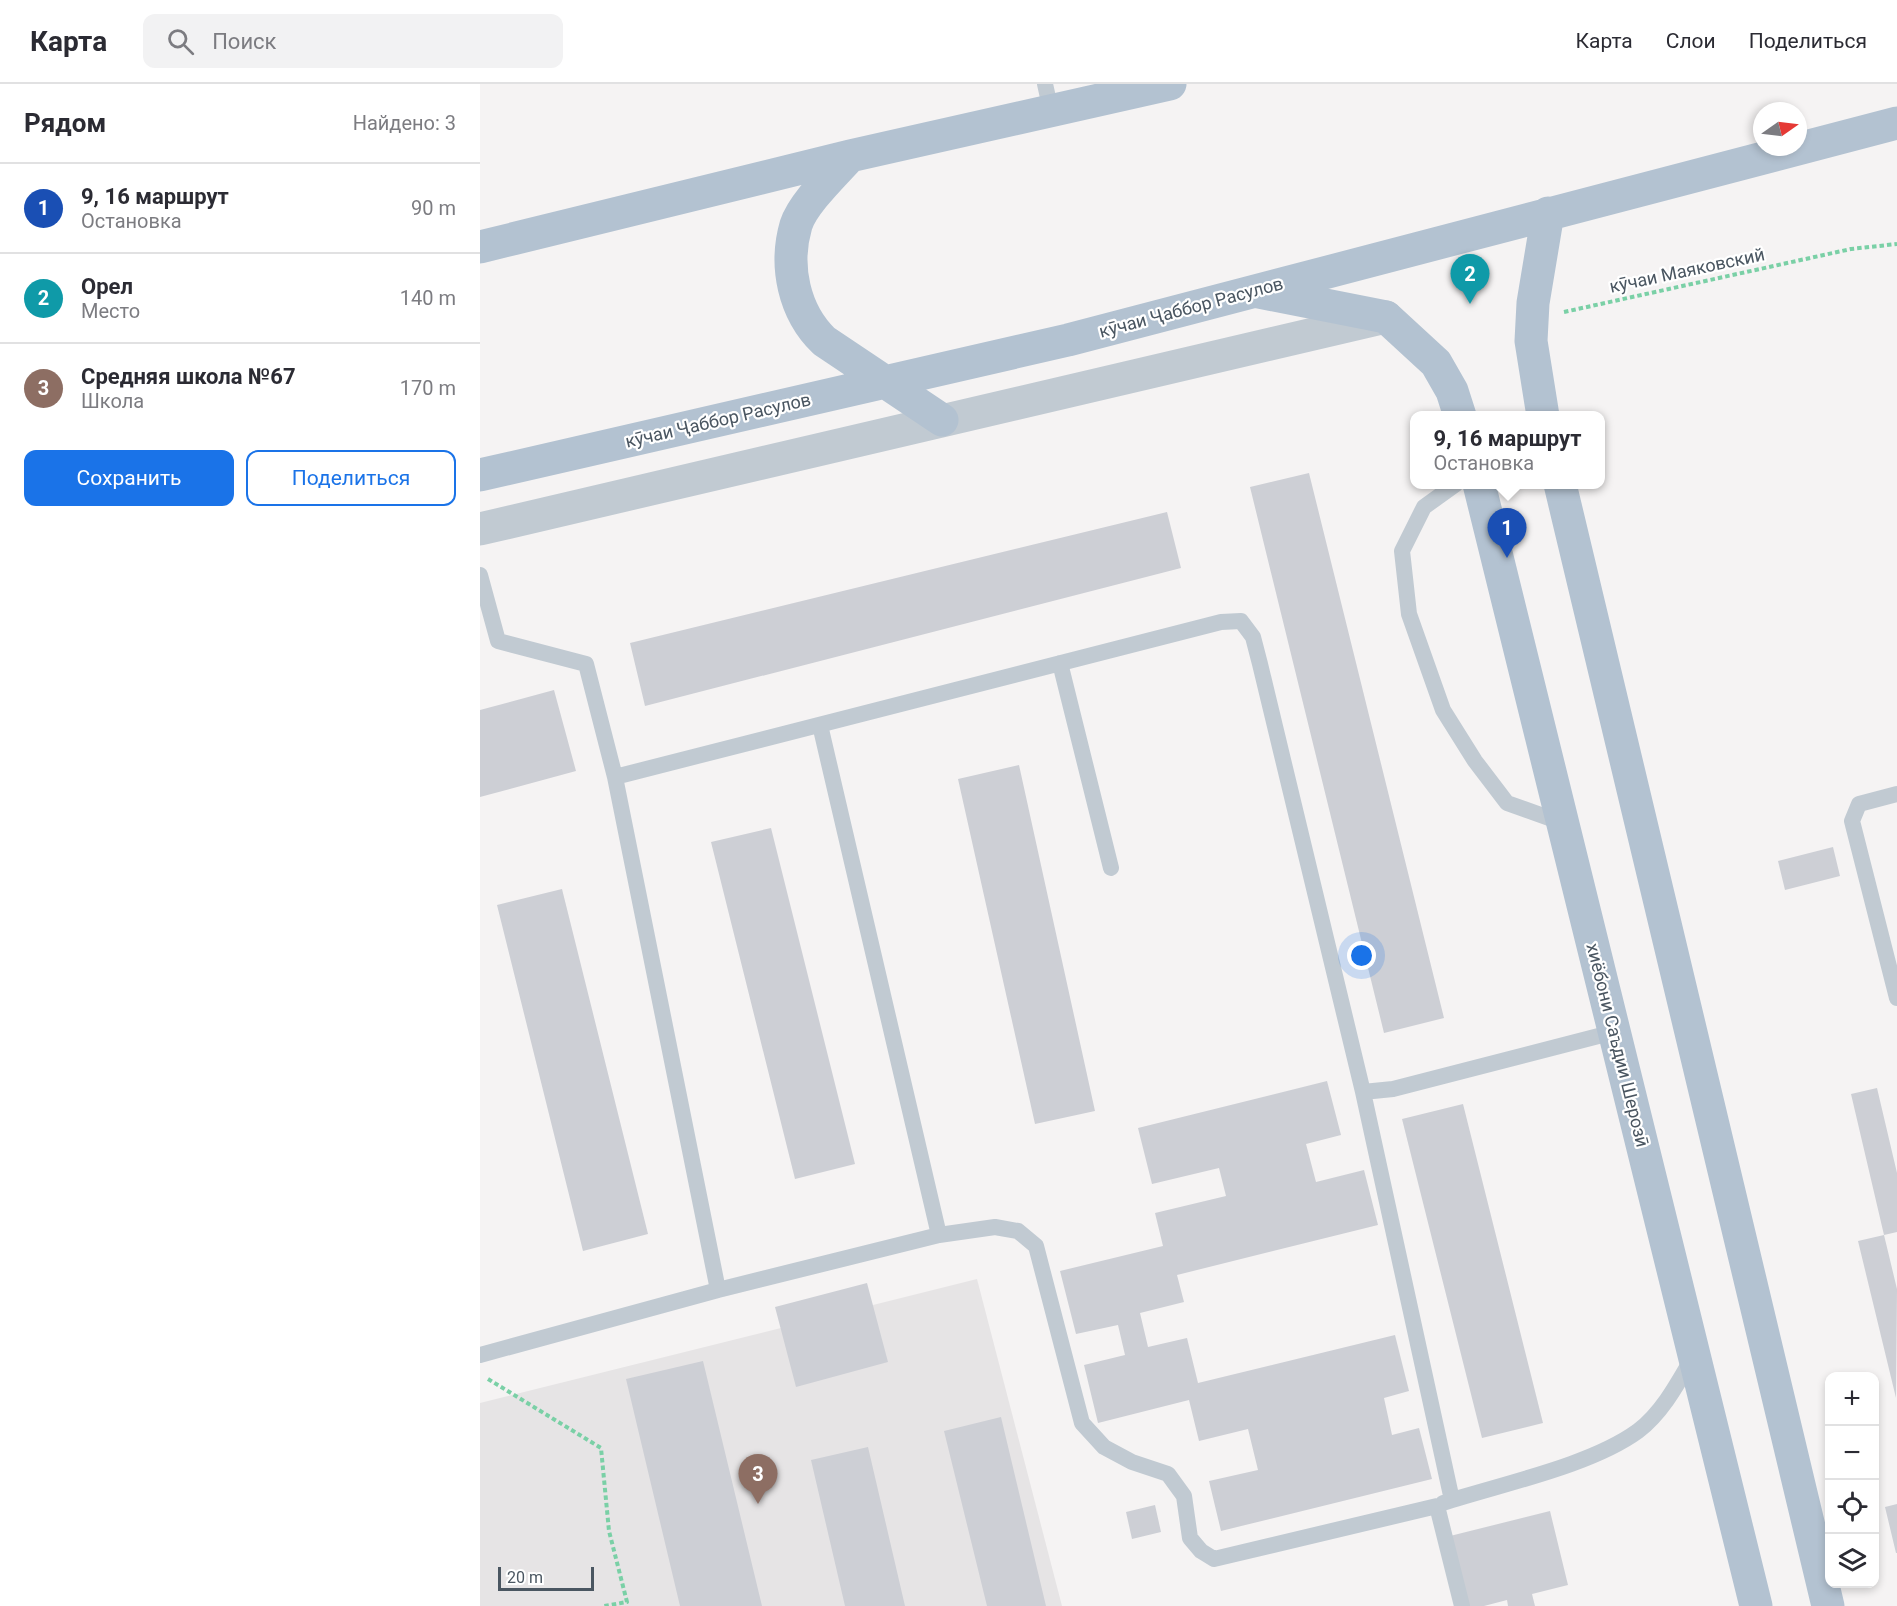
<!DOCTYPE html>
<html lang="ru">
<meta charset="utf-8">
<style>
:root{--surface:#fff;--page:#f2f2f3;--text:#2b2b33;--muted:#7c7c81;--line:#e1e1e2;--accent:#1a73e8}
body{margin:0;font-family:Roboto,sans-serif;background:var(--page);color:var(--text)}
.controls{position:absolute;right:18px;bottom:18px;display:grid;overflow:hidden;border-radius:12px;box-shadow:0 3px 9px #0003}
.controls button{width:54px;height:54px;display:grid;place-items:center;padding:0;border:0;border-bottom:2px solid var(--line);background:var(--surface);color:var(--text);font:30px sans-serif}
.compass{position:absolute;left:1273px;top:18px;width:54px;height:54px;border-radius:50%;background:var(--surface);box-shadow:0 3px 9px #0003;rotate:76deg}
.scale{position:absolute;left:18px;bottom:15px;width:96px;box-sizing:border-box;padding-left:6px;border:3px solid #4a5661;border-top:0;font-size:16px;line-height:21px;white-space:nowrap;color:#4a5661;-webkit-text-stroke:4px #fff;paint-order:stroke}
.you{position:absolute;left:882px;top:872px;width:21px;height:21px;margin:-15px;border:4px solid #fff;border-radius:50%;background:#1a73e8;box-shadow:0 0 0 9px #1a73e833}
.badge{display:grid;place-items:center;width:39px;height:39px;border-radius:50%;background:var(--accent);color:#fff;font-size:20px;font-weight:700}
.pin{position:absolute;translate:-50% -50px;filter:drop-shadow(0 2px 3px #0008)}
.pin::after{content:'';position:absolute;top:32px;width:21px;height:18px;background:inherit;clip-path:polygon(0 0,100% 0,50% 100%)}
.popup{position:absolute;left:930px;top:327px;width:195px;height:78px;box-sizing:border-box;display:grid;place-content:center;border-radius:12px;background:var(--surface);filter:drop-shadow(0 2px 4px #0005);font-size:20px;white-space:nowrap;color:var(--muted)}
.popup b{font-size:22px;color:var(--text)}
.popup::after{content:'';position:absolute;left:50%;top:100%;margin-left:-12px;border:12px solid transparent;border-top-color:var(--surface)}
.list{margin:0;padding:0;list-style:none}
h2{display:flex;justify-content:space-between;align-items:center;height:78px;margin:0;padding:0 24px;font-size:26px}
h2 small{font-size:20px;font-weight:400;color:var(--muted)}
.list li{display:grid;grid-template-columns:39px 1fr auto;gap:18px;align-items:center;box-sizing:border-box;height:90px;padding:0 24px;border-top:2px solid var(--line)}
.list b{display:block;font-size:22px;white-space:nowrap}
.list p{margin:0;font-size:20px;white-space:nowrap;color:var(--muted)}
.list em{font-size:20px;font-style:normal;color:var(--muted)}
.actions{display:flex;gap:12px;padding:18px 24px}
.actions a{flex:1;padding:14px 0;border:2px solid var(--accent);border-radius:12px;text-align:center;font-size:21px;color:var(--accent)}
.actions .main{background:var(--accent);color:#fff}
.icon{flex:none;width:33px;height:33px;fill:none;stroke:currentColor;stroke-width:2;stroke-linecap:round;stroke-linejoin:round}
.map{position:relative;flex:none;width:1417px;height:1522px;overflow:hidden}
header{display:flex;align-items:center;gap:36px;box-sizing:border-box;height:84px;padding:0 30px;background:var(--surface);border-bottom:2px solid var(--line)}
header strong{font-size:28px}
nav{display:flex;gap:33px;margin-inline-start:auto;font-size:21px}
.search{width:420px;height:54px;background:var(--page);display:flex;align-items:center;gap:15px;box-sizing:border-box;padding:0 21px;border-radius:12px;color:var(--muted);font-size:22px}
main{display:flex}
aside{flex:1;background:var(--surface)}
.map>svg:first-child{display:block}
</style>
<header>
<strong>Карта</strong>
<div class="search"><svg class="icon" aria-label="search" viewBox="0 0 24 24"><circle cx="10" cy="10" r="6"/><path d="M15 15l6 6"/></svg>Поиск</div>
<nav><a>Карта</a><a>Слои</a><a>Поделиться</a></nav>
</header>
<main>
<aside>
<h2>Рядом<small>Найдено: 3</small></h2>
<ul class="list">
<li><span class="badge" style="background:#1a4fb4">1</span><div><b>9, 16 маршрут</b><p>Остановка</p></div><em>90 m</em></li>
<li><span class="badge" style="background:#0f9aa8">2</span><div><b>Орел</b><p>Место</p></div><em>140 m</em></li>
<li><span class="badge" style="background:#8d6e63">3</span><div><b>Средняя школа №67</b><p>Школа</p></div><em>170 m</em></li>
</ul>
<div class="actions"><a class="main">Сохранить</a><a>Поделиться</a></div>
</aside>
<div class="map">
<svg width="1417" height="1522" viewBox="0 0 1417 1522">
<rect width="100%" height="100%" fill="#f5f3f3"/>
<!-- education -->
<path fill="#e6e4e5" d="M497,1195L582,1522H0V1319Z"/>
<!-- building -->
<path fill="#cdcfd5" d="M829,389L964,934L904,949L770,403Z
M687,428L701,484L165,622L150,559Z
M74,606L96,687L0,713V626Z
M539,681L615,1027L555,1040L478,695Z
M291,744L375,1080L315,1095L231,758Z
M1353,763L1360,792L1305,806L1298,777Z
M82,805L168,1150L103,1167L17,821Z
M847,997L861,1051L826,1060L836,1098L884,1086L898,1141L697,1191L704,1218L660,1229L668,1263L707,1254L718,1299L915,1251L929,1307L904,1314L912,1351L939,1344L952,1395L741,1447L729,1397L778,1386L768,1345L719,1357L709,1316L618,1339L604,1281L645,1271L638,1241L596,1250L580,1187L683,1162L675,1129L746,1112L739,1084L672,1100L658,1044Z
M1397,1004L1417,1089V1148L1404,1151L1417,1205L1416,1314L1378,1157L1404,1151L1371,1010Z
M983,1020L1063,1339L1002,1354L922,1035Z
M387,1199L408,1278L316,1303L295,1223Z
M223,1277L282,1522H200L146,1295Z
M521,1333L566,1522H507L464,1347Z
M388,1363L425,1522H365L331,1376Z
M1417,1420V1469H1416L1405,1423Z
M675,1421L681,1448L652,1455L646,1428Z
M1070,1427L1088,1501L1052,1510L1055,1522H1028L1027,1516L1004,1522H983L966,1453Z"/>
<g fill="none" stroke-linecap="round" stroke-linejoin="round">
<!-- path -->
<path stroke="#7ad0a6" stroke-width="4" stroke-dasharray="4.5 3" stroke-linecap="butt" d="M1084,228L1371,165L1417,160
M8,1295L121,1364L129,1447L147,1518L124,1522"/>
<!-- lane -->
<path stroke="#c1cad2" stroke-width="16" d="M565,0L571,27
M976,400L944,423L922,467L929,530L963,626L995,677L1027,719L1083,739
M0,491L18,557L106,580L135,693L238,1206L459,1151L340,641
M580,579L631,784
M135,693L741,538L761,537L773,553L780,580L883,1008L972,1416
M1417,710L1379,720L1372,737L1417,914
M883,1008L913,1005L1134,948
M459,1151L515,1143L538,1147L556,1162L602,1339L624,1363L652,1378L688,1390L704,1412L710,1454L721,1467L734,1475L957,1422L982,1522
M0,1271L238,1206
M963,1419C1021,1400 1110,1382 1158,1347C1182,1329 1198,1299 1213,1273"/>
<!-- street -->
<path stroke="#c1cad2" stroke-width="33" d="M0,445L906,233"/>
<!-- primary -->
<path stroke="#b3c2d1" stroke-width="33" d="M370,72C354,90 323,119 316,141C304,182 314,228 344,257L462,336
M0,163L370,72L690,0
M779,208L906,233L956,279L972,307L980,332
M1063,332L1051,257L1053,219L1068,129
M0,391L588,256L1417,39
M999,400L1276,1522
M1080,400L1348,1522"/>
</g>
<g text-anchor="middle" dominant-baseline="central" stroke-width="4.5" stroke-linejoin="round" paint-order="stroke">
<!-- street labels -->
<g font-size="18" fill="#4a5661" stroke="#fff">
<text transform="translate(1207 186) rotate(-12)">кӯчаи Маяковский</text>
<text transform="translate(711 223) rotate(-15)">кӯчаи Ҷаббор Расулов</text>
<text transform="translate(238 336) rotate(-13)">кӯчаи Ҷаббор Расулов</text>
<text transform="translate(1138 961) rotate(76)">хиёбони Саъдии Шерозӣ</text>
</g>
</g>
</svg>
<div class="controls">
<button>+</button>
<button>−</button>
<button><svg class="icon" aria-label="locate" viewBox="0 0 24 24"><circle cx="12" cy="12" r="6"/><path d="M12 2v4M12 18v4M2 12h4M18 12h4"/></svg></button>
<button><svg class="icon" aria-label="layers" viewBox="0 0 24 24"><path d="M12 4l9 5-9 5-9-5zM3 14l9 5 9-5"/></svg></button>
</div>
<svg class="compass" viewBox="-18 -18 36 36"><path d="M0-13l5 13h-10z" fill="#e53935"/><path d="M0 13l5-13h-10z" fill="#7c7c81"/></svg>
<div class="scale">20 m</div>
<div class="you"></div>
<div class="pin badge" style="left:1027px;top:474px;background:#1a4fb4">1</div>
<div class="popup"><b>9, 16 маршрут</b>Остановка</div>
<div class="pin badge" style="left:990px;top:220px;background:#0f9aa8">2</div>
<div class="pin badge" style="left:278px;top:1420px;background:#8d6e63">3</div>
</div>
</main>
